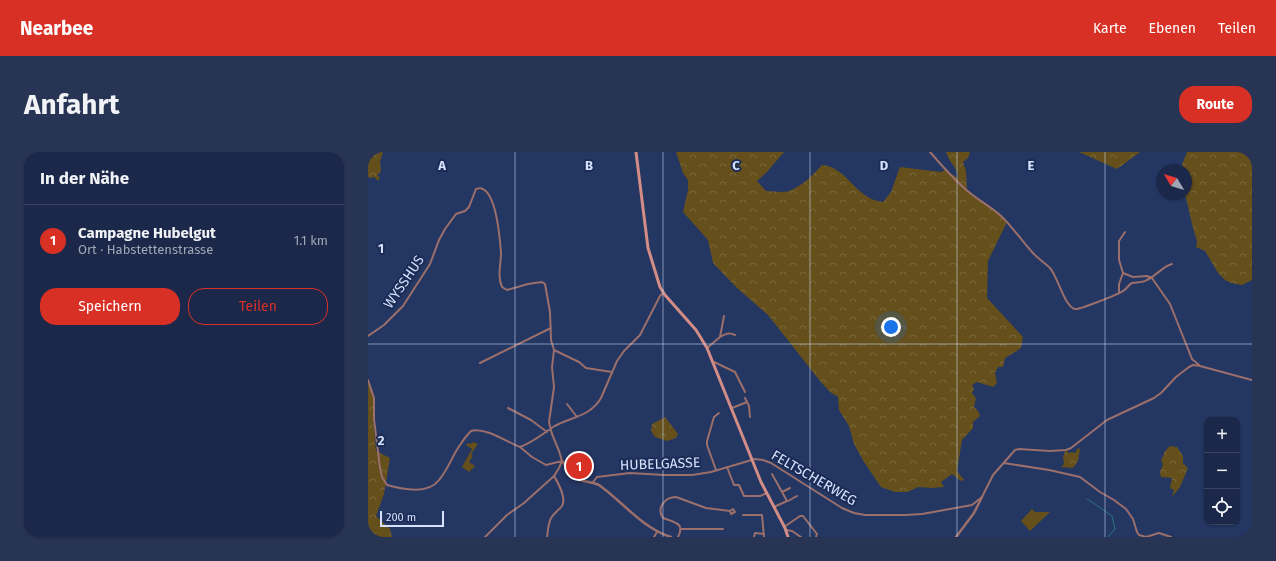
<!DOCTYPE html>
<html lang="de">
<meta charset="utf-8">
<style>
:root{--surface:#1b284a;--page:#283454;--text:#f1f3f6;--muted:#a0a6b5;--line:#394462;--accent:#d93025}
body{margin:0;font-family:"Fira Sans",sans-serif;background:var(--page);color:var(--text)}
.controls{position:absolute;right:12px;bottom:12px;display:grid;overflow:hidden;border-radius:8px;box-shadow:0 1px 3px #0004}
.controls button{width:36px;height:36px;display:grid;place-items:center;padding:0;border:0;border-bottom:1px solid var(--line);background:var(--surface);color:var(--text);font:20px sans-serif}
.compass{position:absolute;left:788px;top:12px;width:36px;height:36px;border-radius:50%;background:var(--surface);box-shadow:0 1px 3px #0004;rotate:308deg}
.scale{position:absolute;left:12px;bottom:10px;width:64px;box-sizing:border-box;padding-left:4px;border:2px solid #d5e1fd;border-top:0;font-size:11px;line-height:14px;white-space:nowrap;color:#d5e1fd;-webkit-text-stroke:3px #1b2c56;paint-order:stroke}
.you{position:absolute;left:523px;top:175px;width:14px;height:14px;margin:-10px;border:3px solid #fff;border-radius:50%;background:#1a73e8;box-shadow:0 0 0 6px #1a73e833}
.badge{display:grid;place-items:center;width:26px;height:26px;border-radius:50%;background:var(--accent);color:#fff;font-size:13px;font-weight:700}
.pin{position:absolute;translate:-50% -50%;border:2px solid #fff;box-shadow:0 1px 4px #0006}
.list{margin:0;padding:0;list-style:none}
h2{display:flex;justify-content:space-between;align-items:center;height:52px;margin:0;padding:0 16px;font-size:17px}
h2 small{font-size:13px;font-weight:400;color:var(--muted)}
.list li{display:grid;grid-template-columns:26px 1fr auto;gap:12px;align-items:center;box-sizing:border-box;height:72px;padding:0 16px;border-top:1px solid var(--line)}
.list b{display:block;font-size:15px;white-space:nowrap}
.list p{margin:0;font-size:13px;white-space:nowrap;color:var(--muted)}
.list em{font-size:13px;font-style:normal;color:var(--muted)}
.actions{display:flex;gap:8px;padding:12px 16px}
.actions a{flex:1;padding:9px 0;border:1px solid var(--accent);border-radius:16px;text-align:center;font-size:14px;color:var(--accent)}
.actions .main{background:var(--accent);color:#fff}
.icon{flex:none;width:22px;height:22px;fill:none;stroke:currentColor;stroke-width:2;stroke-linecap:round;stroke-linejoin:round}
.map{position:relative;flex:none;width:884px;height:385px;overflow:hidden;border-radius:16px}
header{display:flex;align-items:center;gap:24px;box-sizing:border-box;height:56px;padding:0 20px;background:var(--accent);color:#fff}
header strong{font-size:19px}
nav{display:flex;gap:22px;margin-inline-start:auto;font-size:14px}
.intro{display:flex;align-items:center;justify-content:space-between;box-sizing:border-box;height:96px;padding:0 24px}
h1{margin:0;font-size:28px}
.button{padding:10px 18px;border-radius:16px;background:var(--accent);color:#fff;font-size:14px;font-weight:700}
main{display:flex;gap:24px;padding:0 24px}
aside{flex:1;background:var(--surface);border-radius:16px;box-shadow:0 1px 3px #0004}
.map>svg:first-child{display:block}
</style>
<header>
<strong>Nearbee</strong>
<nav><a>Karte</a><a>Ebenen</a><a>Teilen</a></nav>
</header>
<div class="intro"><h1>Anfahrt</h1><a class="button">Route</a></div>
<main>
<aside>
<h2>In der Nähe<small></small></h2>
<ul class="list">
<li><span class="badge">1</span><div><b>Campagne Hubelgut</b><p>Ort · Habstettenstrasse</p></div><em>1.1 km</em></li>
</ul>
<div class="actions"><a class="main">Speichern</a><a>Teilen</a></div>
</aside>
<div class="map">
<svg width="884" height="385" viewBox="0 0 884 385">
<defs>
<pattern id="forest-crowns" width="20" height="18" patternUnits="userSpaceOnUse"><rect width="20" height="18" fill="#654f1b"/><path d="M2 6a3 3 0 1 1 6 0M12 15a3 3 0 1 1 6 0" fill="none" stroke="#7a683d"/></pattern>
</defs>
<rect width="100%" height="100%" fill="#243662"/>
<!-- grass -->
<path fill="#654f1b" d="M105,290L110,292L103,302L105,304L101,310L107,314L101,320L94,315L104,297L98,293L100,291L102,292Z
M664,357L667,360H682L662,379L653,369Z"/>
<!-- forest -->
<path fill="url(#forest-crowns)" d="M0,0H15L12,10L13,18L12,21L9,23L12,26L10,29L6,25L3,26L0,25Z
M308,0H416L398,21L389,29L398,39C405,39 415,41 421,39C434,34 445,23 454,13C475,15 483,35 500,45C504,48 510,49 515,50L523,40L532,15L573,20L577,18L590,26C589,13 582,13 578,0H602L600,6L595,10L598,19L599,38L632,62L639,70L620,109L619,146L655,185L653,196L637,206L635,215H630L627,221L629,231L625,235L609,230L604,233L606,237L604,241L608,246L606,255L610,259L612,264L605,270V276L594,288L589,319L596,328L593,329L584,322L573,330L576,335L564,336L550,335L546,337L539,340H527L513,335L496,310L486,292L481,274L471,258L470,245L462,240L452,229L400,163L369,136L345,111L340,88L315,60L320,38V28L315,21Z
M711,0H772L749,17Z
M819,0H884V128L874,133L863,131L857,128L850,121L837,99L828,95L829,89L825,76L817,42L818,18H812Z
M0,231L6,244V252L5,266L8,299L22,306L16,342L8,364L22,377L24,385H0Z
M297,265L310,282L308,286L299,289L287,285L283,279L284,272Z
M802,294L809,295L815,304V311L820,316L812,335L804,345L806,338L802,336L804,326L793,325L792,320L795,312L793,309L797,299Z
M710,296L712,297L710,309L705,316L693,315L696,312L695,305L697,299H699L701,301L704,300L707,301Z"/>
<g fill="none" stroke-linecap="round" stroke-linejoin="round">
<!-- stream -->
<path stroke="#28767f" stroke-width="1" d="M719,347L727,352L744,364L747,377L740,385"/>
<!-- minor -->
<path stroke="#9b6f6b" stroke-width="2" d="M562,0C575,15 587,29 602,41C612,49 623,55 632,63C644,74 653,88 664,100C669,106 676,110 682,116C690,125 696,154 707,157C711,158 751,142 755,139C759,137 760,133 764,131C769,130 774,131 779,128C788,124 795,114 804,112
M755,121L765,125L779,124L784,126L786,129L802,152L824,207L831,213
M751,141V132L755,121L751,108V89L757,80
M0,184L16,173L35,154L62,112L71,88L77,77L88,62L97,59L101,55L108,37C128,29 132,88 133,101C133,112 129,124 134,135L139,138L160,132L174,130L177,132L182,160L183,188L186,198L184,215L186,235L181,270L184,282L191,299L194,309
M352,185C357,182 361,180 367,183
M339,196L352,185L356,164
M186,198L211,210L218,216L244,220
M346,210L367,220L377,240
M112,211L183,176
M0,228L6,246V267L12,316L14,325L19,333C34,337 60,343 71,328C80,318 84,304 92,293C95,288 99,283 103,279C117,275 139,290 152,295C165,290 175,282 185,275C202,265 222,265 233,246L249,209L256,199L272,183L292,144L295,141
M377,246L381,254L382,265
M199,252L209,265
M140,256L163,268L179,280
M364,256L379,250
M152,295L164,305L178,313L194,309
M636,311L681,318L712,325L732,340L746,348L758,357L765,367L769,380L771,383L778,385L791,381L803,385
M359,315L366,333H371L376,344H392L399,341
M348,318L339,293V289L346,265L351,261
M404,322L419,349L406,355
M225,330L229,325L262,321L296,323H324L343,320L387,307L395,308L403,311L474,356L486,361L497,363H537L554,362L604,353L614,345L625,323L647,298L651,297L682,299L698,298L703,296L739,268L786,246L793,241L808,225L821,215L825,213L832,214L884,228
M414,340L422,336
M419,349H420L429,344
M375,363H394L396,385
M416,375L432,364H435L449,382L448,385
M313,377H355
M418,378L424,379L433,385
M117,385L139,363L156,351L186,324L191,316L194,309
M179,385C180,379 180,372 183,366C186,361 191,358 194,354C199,346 190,331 186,324
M286,385L289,380
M310,385C311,383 313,378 312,375C311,370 300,368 295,366C288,356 297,345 308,345L338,356L362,359L365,357L367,360L363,362L362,359
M386,385L387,381L396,382"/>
<!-- tertiary -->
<path stroke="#9b6f6b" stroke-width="2.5" d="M194,309C200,315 203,325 212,328C218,330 224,330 231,333C255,350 274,376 303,385
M588,385L606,361L614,345"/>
<!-- secondary -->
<path stroke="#d28d86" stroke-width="3" d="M268,0L280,96L292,135L297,143L328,178L339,196L393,330L417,376L420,385"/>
</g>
<!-- grid -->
<path fill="none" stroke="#d5e1fd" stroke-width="1" stroke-opacity="0.55" d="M147,0V385M295,0V385M442,0V385M589,0V385M737,0V385M0,192H884"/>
<g text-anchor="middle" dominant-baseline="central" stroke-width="4" stroke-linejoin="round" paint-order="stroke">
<!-- street labels -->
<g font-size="14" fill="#d5e1fd" stroke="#1b2c56">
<text transform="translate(36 130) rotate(-56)">WYSSHUS</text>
<text transform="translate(292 312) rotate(-2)">HUBELGASSE</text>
<text transform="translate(446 326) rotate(30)">FELTSCHERWEG</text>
</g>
</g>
<g font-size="13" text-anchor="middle" font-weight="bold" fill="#d5e1fd" stroke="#1b2c56" stroke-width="4" stroke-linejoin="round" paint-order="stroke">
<text x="74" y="18">A</text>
<text x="221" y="18">B</text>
<text x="368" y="18">C</text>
<text x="516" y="18">D</text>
<text x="663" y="18">E</text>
<text x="13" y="101">1</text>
<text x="13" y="293">2</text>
</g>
</svg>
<div class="controls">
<button>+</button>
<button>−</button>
<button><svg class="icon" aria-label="locate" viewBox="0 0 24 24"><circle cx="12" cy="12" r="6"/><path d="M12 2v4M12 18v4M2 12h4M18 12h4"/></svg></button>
</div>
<svg class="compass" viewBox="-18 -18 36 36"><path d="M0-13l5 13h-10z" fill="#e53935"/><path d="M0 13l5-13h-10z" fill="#a0a6b5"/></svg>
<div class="scale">200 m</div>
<div class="you"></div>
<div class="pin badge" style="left:211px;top:314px">1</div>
</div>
</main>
